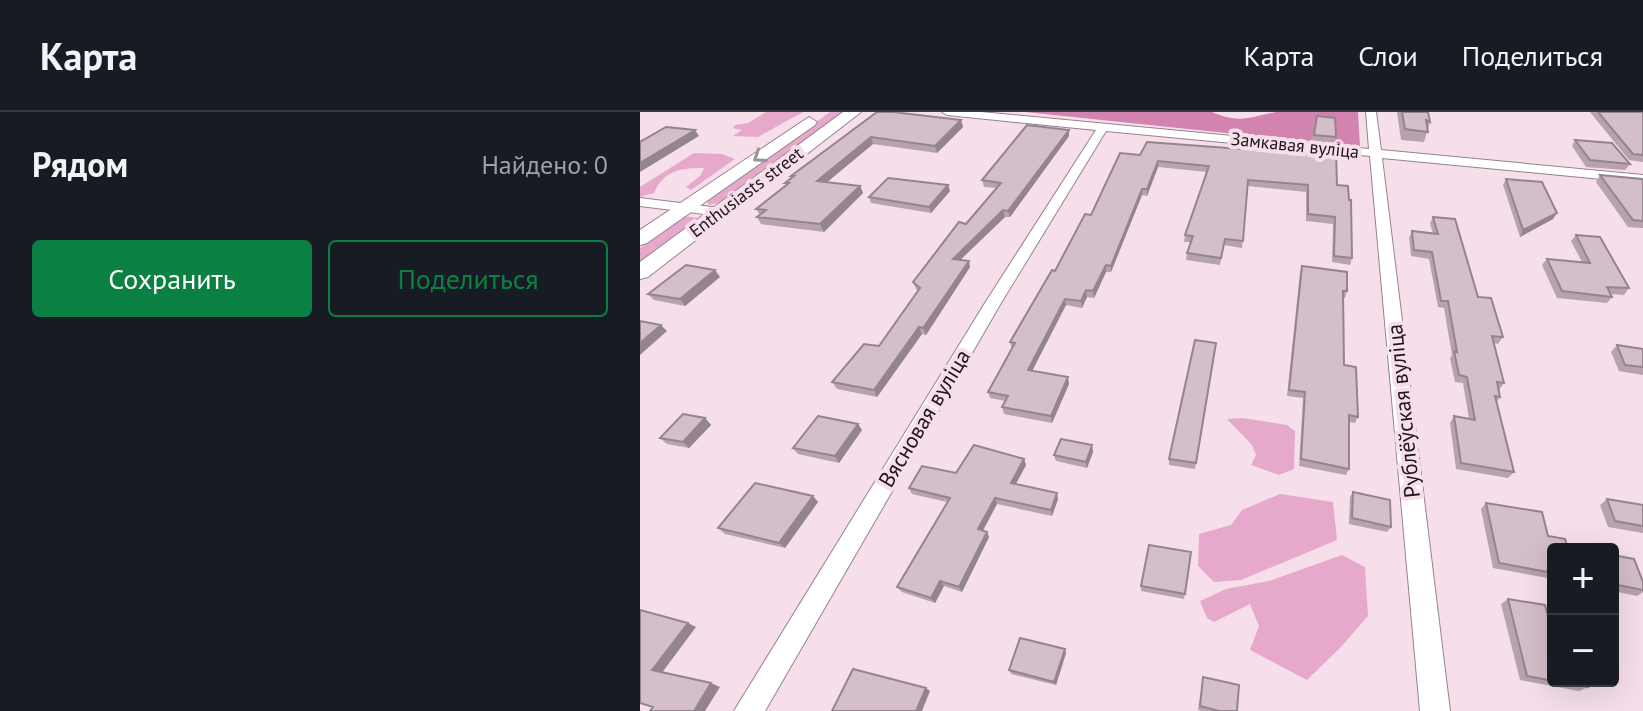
<!DOCTYPE html>
<html lang="ru">
<meta charset="utf-8">
<style>
:root{--surface:#171b24;--page:#242831;--text:#f1f3f6;--muted:#9ea1a6;--line:#363941;--accent:#0b8043}
body{margin:0;font-family:"PT Sans",sans-serif;background:var(--page);color:var(--text)}
.controls{position:absolute;right:24px;bottom:24px;display:grid;overflow:hidden;border-radius:8px;box-shadow:0 8px 32px #0002}
.controls button{width:72px;height:72px;display:grid;place-items:center;padding:0;border:0;border-bottom:2px solid var(--line);background:var(--surface);color:var(--text);font:40px sans-serif}
.list{margin:0;padding:0;list-style:none}
h2{display:flex;justify-content:space-between;align-items:center;height:104px;margin:0;padding:0 32px;font-size:34px}
h2 small{font-size:26px;font-weight:400;color:var(--muted)}
.actions{display:flex;gap:16px;padding:24px 32px}
.actions a{flex:1;padding:18px 0;border:2px solid var(--accent);border-radius:8px;text-align:center;font-size:28px;color:var(--accent)}
.actions .main{background:var(--accent);color:#fff}
.map{position:relative;flex:none;width:1003px;height:599px;overflow:hidden}
header{display:flex;align-items:center;gap:48px;box-sizing:border-box;height:112px;padding:0 40px;background:var(--surface);border-bottom:2px solid var(--line)}
header strong{font-size:38px}
nav{display:flex;gap:44px;margin-inline-start:auto;font-size:28px}
main{display:flex}
aside{flex:1;background:var(--surface)}
.map>svg:first-child{display:block}
</style>
<header>
<strong>Карта</strong>
<nav><a>Карта</a><a>Слои</a><a>Поделиться</a></nav>
</header>
<main>
<aside>
<h2>Рядом<small>Найдено: 0</small></h2>
<ul class="list">
</ul>
<div class="actions"><a class="main">Сохранить</a><a>Поделиться</a></div>
</aside>
<div class="map">
<svg width="1003" height="599" viewBox="0 0 1003 599">
<rect width="100%" height="100%" fill="#f6dfeb"/>
<!-- green -->
<path fill="#e7a9cb" d="M126,0H163L118,25L93,24L102,18L93,16L95,13L108,11Z
M190,0H204L82,90L69,93L66,88Z
M54,41L82,42L95,47L51,78L46,75L61,63L64,56C41,56 24,58 14,81L0,85V75Z
M44,104L58,106L0,150V136Z
M603,306L647,313L655,319L654,357L639,363L611,353L616,343L612,333L587,307Z
M640,382L693,390L697,428L601,468L574,470L558,454L559,422L591,413L602,398Z
M702,443L725,455L728,504L701,535L667,568L610,538L619,514L610,492L574,510L567,506L560,489L586,477L629,469Z"/>
<!-- forest -->
<path fill="#d283b0" d="M385,0H572C599,12 611,5 636,0C661,0 692,0 718,0L720,35Z"/>
<g fill="none" stroke-linecap="round" stroke-linejoin="round">
<defs>
<path id="street" d="M302,0H341L729,37L726,0H736L741,38L1003,63V71L742,46L810,599H780L730,44L466,19L361,191L125,599H94L345,191L456,18L307,3Z
M0,86L80,96L87,100L80,104L0,94Z"/>
<path id="secondary" d="M203,0H221L8,165L0,167V150Z
M169,5L177,10L175,13L7,131L0,133V118Z"/>
</defs>
<!-- street casing -->
<use href="#street" stroke="#97828d" stroke-width="2"/>
<!-- secondary casing -->
<use href="#secondary" stroke="#97828d" stroke-width="2"/>
<!-- street -->
<use href="#street" fill="#fff" fill-rule="evenodd"/>
<!-- secondary -->
<use href="#secondary" fill="#fff" fill-rule="evenodd"/>
</g>
<!-- wall -->
<path fill="#b6a3ad" d="M757,0H788L790,10L784,30L761,28Z
M950,0H1003V50L989,48Z
M253,1L321,8L323,15L297,41L233,32L187,70L220,74L223,81L184,120L121,112L117,105L120,103L116,97L146,73L145,71L152,65L151,64Z
M677,4L696,25L694,31L672,29Z
M429,24L370,105H365L320,148L330,155L286,223L282,222L237,285L197,277L192,270L239,234L278,179L276,177L273,170L326,112L356,76L344,75L342,68Z
M935,28L990,52L985,58L946,55L932,34Z
M480,41L697,73L712,146L710,153L692,150L693,112L666,109V80L607,74L602,136L584,133L580,153L546,148L547,141L551,130H544L545,123L567,60L518,55L507,84L502,83L471,160H466L454,186L447,185L442,196L426,193L392,259L429,272L412,311L364,302L362,295L365,289L350,286L348,280L372,237L370,230L451,103Z
M960,63L1003,69V116L988,115L956,70Z
M866,67L913,107L880,125L863,73Z
M308,73L310,79L291,101L231,91L229,85Z
M793,105L838,185L863,225L858,232L854,231L864,271L859,278L860,285L856,291L874,360L868,366L816,357L810,311L814,304L829,307L823,271L815,270L810,246L812,243L804,196L798,195L789,147L771,144L769,126L772,119L793,122L790,111Z
M936,123L989,176L984,183L971,182L972,185L967,191L917,186L902,153L907,147L942,150L931,129Z
M662,154L707,179L705,186H703L704,253L718,305L715,311L709,310V357L706,363L659,354L663,286L647,284L660,160Z
M80,165L45,194L14,188L8,182Z
M576,231L555,357L529,353V347Z
M977,233L1003,237V263L979,259L971,240Z
M65,306L71,313L49,336L27,332L20,326Z
M222,318L199,351L158,342L153,336Z
M452,333L453,340L447,356L416,349L414,343Z
M384,347L386,353L376,372L418,387L412,404L357,392L343,419L349,425L322,480L304,474L295,491L262,480L257,475L307,390L272,382L269,376L316,361Z
M713,380L751,415L747,420L709,412L710,385Z
M173,384L178,390L145,436L85,422L78,416Z
M967,387L1003,393V421L968,415L960,393Z
M846,391L908,424L913,437V467L853,456L841,397Z
M551,440L544,487L501,479V474Z
M973,443L1003,470V480L997,484L973,479Z
M868,487L911,516L948,575L939,579L880,568L861,492Z
M426,541L416,573L371,562L369,558Z
M563,565L597,599H564L558,598Z"/>
<!-- shaded-wall -->
<path fill="#94858d" d="M321,8L323,15L297,41L295,34Z
M55,18L59,24L0,60V51Z
M429,18V24L370,105L368,99Z
M231,25L233,32L180,76L177,69Z
M518,49V55L507,84V77Z
M308,73L310,79L291,101L289,95Z
M220,74L223,81L184,120L180,112Z
M502,77V83L471,160V154Z
M363,98L365,105L315,153L313,147Z
M917,101L913,107L880,125L883,118Z
M329,149L330,155L286,223L283,216Z
M466,153V160L454,186L453,179Z
M75,158L80,165L45,194L40,187Z
M446,178L447,185L442,196L441,189Z
M425,187L426,193L389,265L388,258Z
M21,213L27,219L0,243V231Z
M279,215L282,222L237,285L234,278Z
M428,265L429,272L412,311L411,304Z
M65,306L71,313L49,336L43,330Z
M218,312L222,318L199,351L195,344Z
M452,333L453,340L447,356L446,350Z
M384,347L386,353L373,377L371,371Z
M417,381L418,387L412,404L411,398Z
M173,384L178,390L145,436L139,431Z
M355,386L357,392L340,423L338,417Z
M347,420L349,425L322,480L319,475Z
M300,469L304,474L295,491L291,486Z
M48,511L56,515L21,562L12,558Z
M425,537L426,541L416,573L414,570Z
M71,571L80,575L65,599H54Z
M286,576L290,579L282,599H276Z"/>
<!-- building -->
<path fill="#d4bec9" stroke="#94858d" stroke-width="2" d="M237,0H253L321,8L295,34L231,25L177,69L220,74L180,112L117,105L126,98L116,97L149,71H145L154,64H151Z
M762,0H788L790,10L786,8L788,20L765,17Z
M958,0H1003V43L993,42Z
M677,4L695,6L696,25L674,23Z
M387,13L429,18L368,99L363,98L313,147L329,149L283,216L279,215L234,278L192,270L224,232L239,234L280,176L273,170L319,110L326,112L361,71L342,68Z
M26,15L55,18L0,51V30Z
M935,28L972,31L990,52L950,48Z
M507,30L670,42L672,35L696,38L697,73L708,74L709,88H711L712,146L694,144L695,105L668,102V73L608,68L603,129L585,127L581,146L547,141L553,124L545,123L569,54L518,49L507,77H502L471,154L466,153L453,179L446,178L441,189L425,187L388,258L428,265L411,304L362,295L368,284L348,280L375,231L370,230L412,158L415,159L445,102L451,103L480,41L500,43Z
M960,63L1002,67L1003,69V109L993,108Z
M248,66L308,73L289,95L229,85Z
M866,67L902,70L917,101L883,118Z
M793,105L815,107L838,185L851,186L863,225L852,224L864,271L857,270L860,285L855,284L874,360L821,351L814,304L835,308L827,265L819,263L814,239L817,240L808,189H801L792,140L774,138L772,119L798,122Z
M936,123L960,125L989,176L967,175L972,185L922,179L907,147L950,151Z
M46,153L75,158L40,187L8,182Z
M662,154L707,160V179H703L704,253L716,255L718,305L709,303V357L661,347L665,280L649,278Z
M0,209L21,213L0,231Z
M555,228L576,231L556,351L529,347Z
M977,233L1003,237V255L985,253Z
M43,302L65,306L43,330L20,326Z
M178,304L218,312L195,344L153,336Z
M421,327L452,333L446,350L414,343Z
M334,333L384,347L371,371L417,381L411,398L355,386L338,417L347,420L319,475L300,469L291,486L257,475L310,386L269,376L282,354L316,361Z
M115,371L173,384L139,431L78,416Z
M713,380L750,388L751,415L712,406Z
M967,387L1003,393V414L975,409Z
M846,391L902,400L908,424L925,427L927,434L941,437H913V461L859,451Z
M509,433L551,440L545,482L501,474Z
M973,443L994,447L1003,470V478L973,472Z
M868,487L905,493L911,516H913V569L887,564Z
M0,498L48,511L12,558L71,571L54,599H10L13,595L0,591Z
M380,526L425,537L414,570L369,558Z
M213,557L286,576L276,599H192Z
M563,565L599,573L597,599H579L560,594Z
M914,569H946L948,575Z"/>
<!-- one-way arrows -->
<defs><path id="oneway-chevron" d="M-2-3.5L2.5 0L-2 3.5" fill="none" stroke-width="1.6" stroke-linecap="round" stroke-linejoin="round" transform="scale(2)"/></defs>
<use stroke="#999698" href="#oneway-chevron" transform="translate(119 45) rotate(146)"/>
<g text-anchor="middle" dominant-baseline="central" stroke-width="8" stroke-linejoin="round" paint-order="stroke">
<!-- far-street labels -->
<g font-size="18" fill="#1d151a" stroke="#f6dfeb">
<text transform="translate(655 33) rotate(6)">Замкавая вуліца</text>
<text transform="translate(106 80) rotate(-37)">Enthusiasts street</text>
</g>
<!-- street labels -->
<g font-size="22" fill="#1d151a" stroke="#f6dfeb">
<text transform="translate(763 299) rotate(-96)">Рублёўская вуліца</text>
<text transform="translate(284 306) rotate(-59)">Вясновая вуліца</text>
</g>
</g>
</svg>
<div class="controls">
<button>+</button>
<button>−</button>
</div>
</div>
</main>
